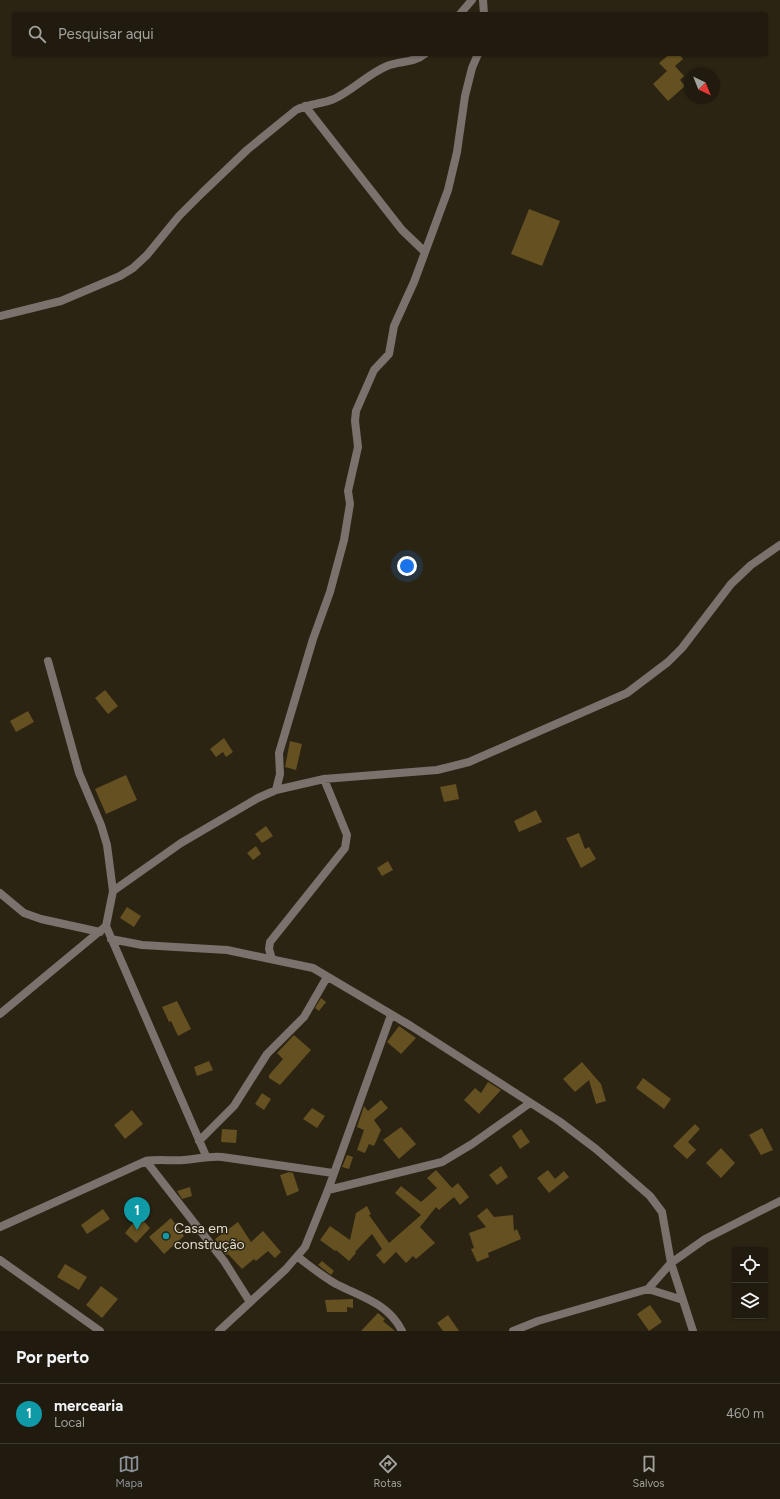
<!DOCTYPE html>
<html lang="pt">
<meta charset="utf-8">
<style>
:root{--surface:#201b0e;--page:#2d281c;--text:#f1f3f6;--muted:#a2a19e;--line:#3d392e;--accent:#8c9099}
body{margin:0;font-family:Figtree,sans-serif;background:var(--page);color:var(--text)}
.controls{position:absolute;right:12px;bottom:12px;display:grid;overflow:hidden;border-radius:4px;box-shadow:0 1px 3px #0004}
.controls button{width:36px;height:36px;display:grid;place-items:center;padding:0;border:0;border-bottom:1px solid var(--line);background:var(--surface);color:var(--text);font:20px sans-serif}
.compass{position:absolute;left:684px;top:68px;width:36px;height:36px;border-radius:50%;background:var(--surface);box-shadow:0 1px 3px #0004;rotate:137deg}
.you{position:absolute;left:407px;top:566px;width:14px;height:14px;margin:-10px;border:3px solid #fff;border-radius:50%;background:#1a73e8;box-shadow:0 0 0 6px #1a73e833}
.badge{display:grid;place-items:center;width:26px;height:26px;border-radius:50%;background:var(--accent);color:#fff;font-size:13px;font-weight:700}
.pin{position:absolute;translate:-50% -33px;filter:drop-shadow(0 1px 2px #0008)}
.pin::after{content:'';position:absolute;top:21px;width:14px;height:12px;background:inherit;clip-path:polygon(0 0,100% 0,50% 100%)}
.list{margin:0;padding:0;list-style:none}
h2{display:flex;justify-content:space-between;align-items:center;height:52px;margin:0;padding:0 16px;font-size:17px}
h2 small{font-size:13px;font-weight:400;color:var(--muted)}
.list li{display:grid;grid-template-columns:26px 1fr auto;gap:12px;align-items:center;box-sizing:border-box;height:60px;padding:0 16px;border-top:1px solid var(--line)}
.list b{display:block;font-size:15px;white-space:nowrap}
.list p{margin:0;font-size:13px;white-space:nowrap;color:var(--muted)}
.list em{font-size:13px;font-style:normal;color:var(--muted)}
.icon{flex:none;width:22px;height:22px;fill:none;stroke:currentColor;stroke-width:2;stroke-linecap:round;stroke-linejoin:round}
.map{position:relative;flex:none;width:780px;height:1331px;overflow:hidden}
.search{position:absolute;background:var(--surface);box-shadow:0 1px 3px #0004;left:12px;right:12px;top:12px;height:44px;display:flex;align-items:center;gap:10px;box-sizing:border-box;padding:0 14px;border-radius:4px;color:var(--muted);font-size:15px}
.sheet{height:112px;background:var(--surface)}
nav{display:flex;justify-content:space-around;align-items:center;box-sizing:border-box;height:56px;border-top:1px solid var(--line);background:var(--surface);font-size:11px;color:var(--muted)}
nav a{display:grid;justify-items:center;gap:2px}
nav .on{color:var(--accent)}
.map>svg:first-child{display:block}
</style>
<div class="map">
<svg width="780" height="1331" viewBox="0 0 780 1331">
<rect width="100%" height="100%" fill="#2b2413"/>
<!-- building -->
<path fill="#645020" d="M670,54H679L683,59L675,66L684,76L680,80L685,86L668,101L653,84L667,71L659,63Z
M529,209L560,221L542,266L511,254Z
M105,690L118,706L108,714L95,698Z
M28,711L34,722L16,732L10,721Z
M224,738L233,752L226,757L223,752L216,757L210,749Z
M290,741L302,744L296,770L285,767Z
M126,775L137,800L106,814L95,789Z
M456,784L459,799L444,802L440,787Z
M536,810L542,822L519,832L514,821Z
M266,826L273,836L262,843L255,834Z
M579,833L585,849L589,847L596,859L581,868L566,838Z
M256,846L261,854L253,860L247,853Z
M388,861L393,870L382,876L377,868Z
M127,907L141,916L134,927L120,918Z
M321,998L326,1002L319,1011L315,1008Z
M177,1001L191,1029L178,1036L171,1021L169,1022L162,1007Z
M399,1026L416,1038L401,1054L387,1042Z
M294,1035L311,1050L280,1085L269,1078V1075L283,1059L277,1053Z
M209,1061L213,1070L197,1076L194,1067Z
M582,1062L601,1084L606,1101L596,1104L589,1080L575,1092L563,1079Z
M643,1078L671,1099L664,1109L636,1088Z
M488,1082L501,1090L479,1114L464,1100L475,1088L481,1093Z
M262,1093L271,1099L264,1110L255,1104Z
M381,1100L388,1108L374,1120L381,1130L374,1146L369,1144L365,1153L357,1150L364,1130L357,1127L364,1106L368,1111Z
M312,1108L325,1116L317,1128L303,1119Z
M132,1110L143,1124L125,1139L114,1125Z
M695,1124L700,1129L688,1142L696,1150L687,1159L673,1146Z
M401,1127L416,1144L399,1159L383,1140Z
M762,1128L773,1150L761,1155L749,1135Z
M222,1129L237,1130L236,1143L221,1142Z
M521,1129L530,1142L520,1149L512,1136Z
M721,1148L735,1163L721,1178L706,1163Z
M347,1155L353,1157L349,1169L342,1167Z
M501,1166L508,1177L497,1185L489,1175Z
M436,1170L452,1188L458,1183L469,1197L460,1205L454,1197L439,1210L436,1207L420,1227L435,1243L416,1259L413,1256L406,1263L396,1252L384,1264L376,1255L382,1249L372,1234L355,1252L356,1253L349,1261L336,1250L335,1251L320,1240L330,1226L350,1240L356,1213L367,1206L371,1214L369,1215L389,1243L421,1215L395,1193L401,1186L421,1202L437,1188L427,1178Z
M548,1170L555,1179L564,1171L569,1177L549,1193L537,1178Z
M289,1172L293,1173L299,1191L287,1196L280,1175Z
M190,1187L192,1196L182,1199L177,1191Z
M487,1208L494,1217L513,1215L514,1231L517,1229L521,1239L488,1253L489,1257L477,1262L471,1249L474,1248L469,1233L486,1227L477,1216Z
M103,1209L110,1219L87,1234L81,1225Z
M139,1216L150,1228L136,1243L125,1233Z
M171,1218L184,1236L164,1254L149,1237Z
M238,1222L251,1242L263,1231L281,1252L275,1258L268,1251L256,1261L254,1259L242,1269L228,1254L226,1255L215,1239Z
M322,1261L334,1271L331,1275L318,1265Z
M65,1264L87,1277L79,1290L57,1277Z
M101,1286L118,1299L102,1318L86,1305Z
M353,1299V1308L347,1307V1312H327L325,1300Z
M650,1305L662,1322L649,1331L637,1314Z
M378,1313L385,1319L383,1321L395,1331H361Z
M448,1315L459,1331H443L437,1323Z"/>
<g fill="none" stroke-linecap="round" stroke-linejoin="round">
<!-- minor -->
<path stroke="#7b716d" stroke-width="8" d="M483,0L484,14
M460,14L472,0
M305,106L402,230L425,252
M0,316L61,301L120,276L133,268L147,255L179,216L202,193L247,150L296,110C308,104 322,104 334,99C353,90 368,74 387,66C399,61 414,63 425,54
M48,661L79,773L101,825L107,845L113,891L106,926L206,1156
M276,790L280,774L279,753L313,639L330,592L344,540L350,504L348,491L358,447L355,421L356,411L374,370L389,354L394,326L414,282L448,190L457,152L465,96L472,68L478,54
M113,891L181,843L258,798L276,790L324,779L437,770L469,762L627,693L668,662L682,648L731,584L751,565L780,545
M0,893L24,913L41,919L100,932
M111,939L142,945L227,950L313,968L411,1026L559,1121L596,1149L650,1196L662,1212L671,1263L693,1331
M272,959L269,949L270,942L345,848L347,835L324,779
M0,1014L106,926
M199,1141L234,1106L267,1054L304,1017L327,977
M146,1161L224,1261L250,1302
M328,1190L442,1162L472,1144L530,1103
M0,1227L146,1161C158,1159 171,1161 184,1160C197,1159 208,1156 222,1157L333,1173
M298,1257C310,1266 322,1276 336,1284C361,1297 388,1303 402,1331
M0,1260L100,1331
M648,1289L683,1300
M219,1331L286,1269L305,1247L328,1190L391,1015
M513,1331L538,1321L648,1289L671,1263L705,1239L780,1201"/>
</g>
<!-- markers -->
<circle fill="#0f9aa8" stroke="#2b2413" stroke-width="1.5" cx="166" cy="1236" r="4"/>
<g text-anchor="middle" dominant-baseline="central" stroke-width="3" stroke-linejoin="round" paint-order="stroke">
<!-- poi labels -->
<g font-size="14" fill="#e2ddd2" stroke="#2b2413" text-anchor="start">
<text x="174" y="1228">Casa em<tspan x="174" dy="16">construção</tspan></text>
</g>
</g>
</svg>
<div class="controls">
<button><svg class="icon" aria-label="locate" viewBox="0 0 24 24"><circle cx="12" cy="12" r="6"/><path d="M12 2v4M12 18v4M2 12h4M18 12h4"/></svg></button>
<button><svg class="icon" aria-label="layers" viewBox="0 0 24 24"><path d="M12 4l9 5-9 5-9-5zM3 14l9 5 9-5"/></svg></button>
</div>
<svg class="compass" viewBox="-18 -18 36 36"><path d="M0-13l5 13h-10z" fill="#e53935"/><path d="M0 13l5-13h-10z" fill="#a2a19e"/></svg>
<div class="you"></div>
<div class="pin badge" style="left:137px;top:1230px;background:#0f9aa8">1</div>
<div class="search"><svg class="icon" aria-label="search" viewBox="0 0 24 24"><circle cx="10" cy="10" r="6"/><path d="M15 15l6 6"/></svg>Pesquisar aqui</div>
</div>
<section class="sheet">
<h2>Por perto<small></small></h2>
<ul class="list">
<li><span class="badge" style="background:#0f9aa8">1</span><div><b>mercearia</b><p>Local</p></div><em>460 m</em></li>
</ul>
</section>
<nav>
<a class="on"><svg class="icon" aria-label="map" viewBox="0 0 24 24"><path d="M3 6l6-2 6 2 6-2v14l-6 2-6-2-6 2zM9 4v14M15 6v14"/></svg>Mapa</a>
<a><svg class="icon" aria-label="directions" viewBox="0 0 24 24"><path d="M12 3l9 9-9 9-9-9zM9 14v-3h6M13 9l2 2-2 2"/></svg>Rotas</a>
<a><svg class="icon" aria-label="saved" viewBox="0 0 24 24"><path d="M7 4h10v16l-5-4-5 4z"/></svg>Salvos</a>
</nav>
